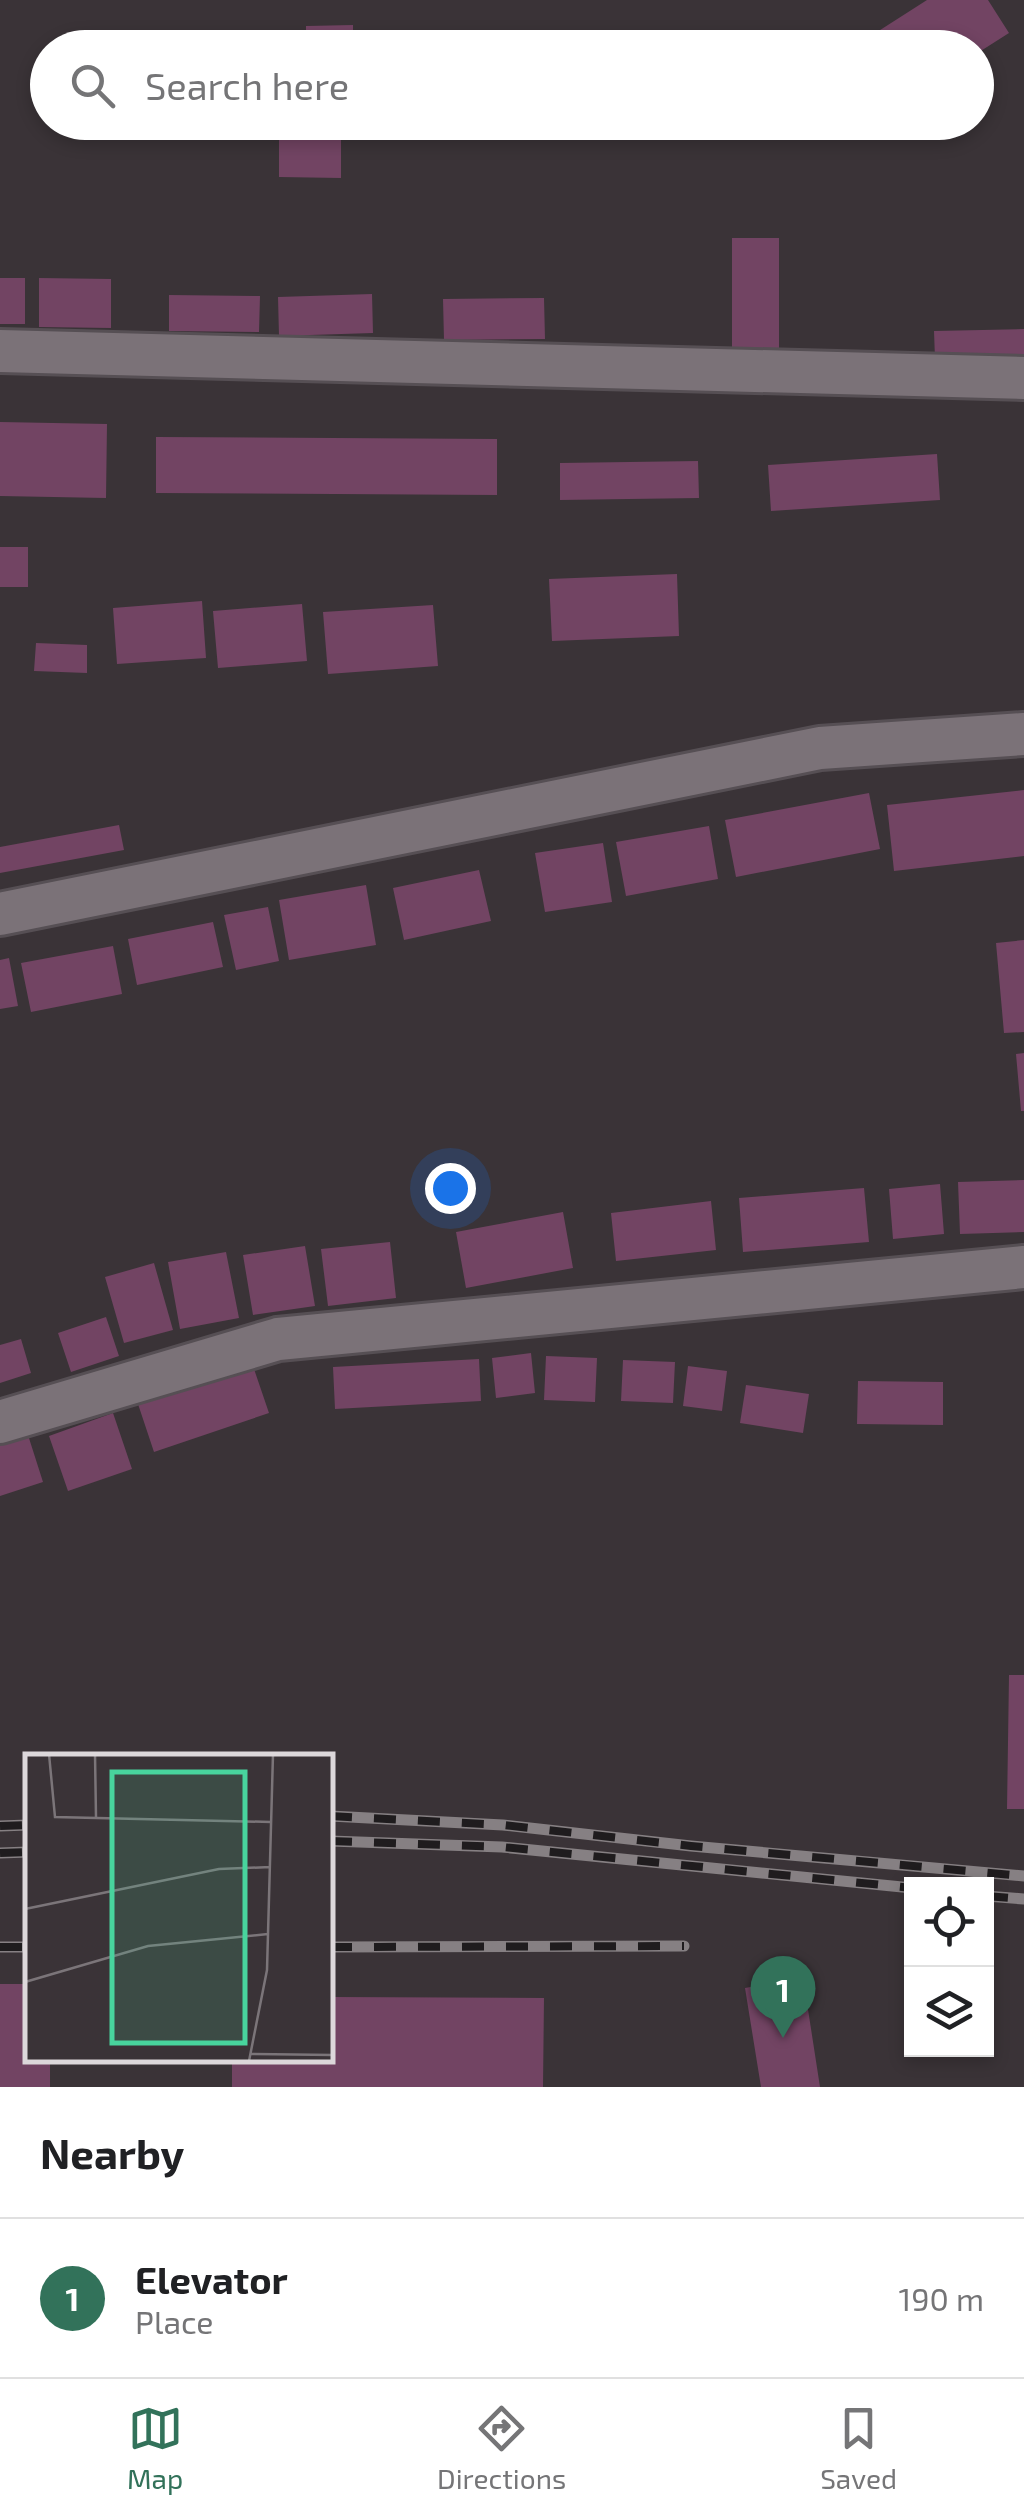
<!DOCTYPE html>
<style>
:root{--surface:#fff;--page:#f6f6f6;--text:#202124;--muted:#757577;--line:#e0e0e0;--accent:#32725a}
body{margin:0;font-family:"Exo 2",sans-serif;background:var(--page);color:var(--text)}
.controls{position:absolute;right:30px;bottom:30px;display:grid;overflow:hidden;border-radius:0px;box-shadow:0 5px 15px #0003}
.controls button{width:90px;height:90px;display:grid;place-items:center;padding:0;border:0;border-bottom:2px solid var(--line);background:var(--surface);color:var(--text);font:50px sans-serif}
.you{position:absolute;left:450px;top:1188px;width:35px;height:35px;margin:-25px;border:8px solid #fff;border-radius:50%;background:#1a73e8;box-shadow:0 0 0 15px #1a73e833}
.badge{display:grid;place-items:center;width:65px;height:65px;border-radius:50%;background:var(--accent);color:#fff;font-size:32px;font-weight:700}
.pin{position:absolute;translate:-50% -82px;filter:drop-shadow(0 2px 5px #0008)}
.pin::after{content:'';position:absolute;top:52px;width:35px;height:30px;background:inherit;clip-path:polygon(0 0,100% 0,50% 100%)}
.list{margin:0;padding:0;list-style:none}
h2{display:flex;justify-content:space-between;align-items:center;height:130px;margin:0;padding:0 40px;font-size:42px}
h2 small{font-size:32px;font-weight:400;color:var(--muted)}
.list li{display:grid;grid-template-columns:65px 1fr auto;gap:30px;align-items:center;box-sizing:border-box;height:160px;padding:0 40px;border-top:2px solid var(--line)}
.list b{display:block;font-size:38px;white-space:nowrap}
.list p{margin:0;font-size:32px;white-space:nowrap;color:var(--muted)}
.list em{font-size:32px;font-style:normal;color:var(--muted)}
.icon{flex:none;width:55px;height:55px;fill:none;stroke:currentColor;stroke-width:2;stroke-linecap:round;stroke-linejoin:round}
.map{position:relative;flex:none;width:1024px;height:2087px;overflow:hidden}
.search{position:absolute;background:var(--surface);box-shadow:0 5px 15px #0003;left:30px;right:30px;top:30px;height:110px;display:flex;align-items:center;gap:25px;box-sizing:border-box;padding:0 35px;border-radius:55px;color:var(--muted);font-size:38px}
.sheet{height:290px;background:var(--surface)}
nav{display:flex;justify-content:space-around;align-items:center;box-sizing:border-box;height:140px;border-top:2px solid var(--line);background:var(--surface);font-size:28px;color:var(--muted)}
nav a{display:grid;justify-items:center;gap:5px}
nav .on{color:var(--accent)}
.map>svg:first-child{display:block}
</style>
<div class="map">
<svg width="1024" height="2087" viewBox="0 0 1024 2087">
<rect width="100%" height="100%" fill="#3a3337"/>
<!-- building -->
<path fill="#724463" d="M927,0H988L1009,33L976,54V48H852Z
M353,25V48H306V26Z
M279,122H341V178L279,177Z
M732,238H779V350H732Z
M0,278H25V324H0Z
M39,278L111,279V328L39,327Z
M372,294L373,333L279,336L278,297Z
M169,295L260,296L259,332L169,331Z
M544,298L545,339L444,340L443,299Z
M1024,329V358L935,359L934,331Z
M0,422L107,424L106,498L0,496Z
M156,437L497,439V495L156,493Z
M937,454L940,500L771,511L768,465Z
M698,461L699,498L560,500V463Z
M0,547H28V587H0Z
M677,574L679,636L552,641L549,579Z
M202,601L206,658L117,664L113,608Z
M302,604L307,661L218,668L213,611Z
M433,605L438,666L328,674L323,612Z
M36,643L87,645V673L34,671Z
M1024,790V856L894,871L887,805Z
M869,793L880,849L736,877L725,820Z
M119,825L124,850L0,873V847Z
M709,826L718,879L626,896L616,842Z
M603,843L612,902L545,912L535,853Z
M479,870L491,921L404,940L393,888Z
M366,885L376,945L289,960L279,900Z
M268,907L279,961L236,970L224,915Z
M213,922L223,967L137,985L128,939Z
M1024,940V1032L1004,1033L996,943Z
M113,946L122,994L31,1012L21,963Z
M9,958L18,1006L0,1009V960Z
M1024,1053V1111H1021L1016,1054Z
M1024,1180V1232L960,1234L958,1182Z
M940,1184L944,1234L893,1239L889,1189Z
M864,1188L869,1242L743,1252L739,1198Z
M711,1201L716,1250L616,1261L611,1213Z
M563,1212L573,1268L466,1288L456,1232Z
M390,1242L396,1298L328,1306L321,1249Z
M305,1246L315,1306L253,1315L243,1255Z
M226,1252L239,1318L180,1329L168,1262Z
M154,1263L173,1330L124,1343L105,1277Z
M106,1317L119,1356L71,1372L58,1333Z
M21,1339L31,1373L0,1383V1345Z
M531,1353L535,1393L496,1398L492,1358Z
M546,1356L597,1358L595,1402L544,1400Z
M479,1359L481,1401L335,1409L333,1367Z
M623,1360L675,1362L673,1403L621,1401Z
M253,1366L269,1413L154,1452L138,1404Z
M688,1366L727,1371L722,1411L683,1406Z
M858,1381L943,1382V1425L857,1424Z
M746,1385L809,1394L803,1433L740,1423Z
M113,1413L132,1469L68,1491L49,1436Z
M28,1435L43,1482L0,1496V1443Z
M1009,1675H1024V1809H1007Z
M803,1977L820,2087H761L745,1988Z
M0,1984H28V2060H50V2087H0Z
M330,1997L544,1998L543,2087H232V2060H330Z"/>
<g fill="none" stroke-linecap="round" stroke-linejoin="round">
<defs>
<path id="minor" d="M0,351L1024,378
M0,914L820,748L1024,734
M0,1422L278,1339L1024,1267"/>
</defs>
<!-- minor casing -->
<use href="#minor" stroke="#564f54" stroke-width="48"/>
<!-- minor -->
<use href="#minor" stroke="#7b7278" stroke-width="42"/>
<defs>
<path id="rail" d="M330,1816L503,1825L691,1846L1024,1876
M0,1826L28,1825
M330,1841L502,1847L912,1888
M0,1853L28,1852
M986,1896L1024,1899
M0,1947H28
M330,1947L684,1946"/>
</defs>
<!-- rail casing -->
<use href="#rail" stroke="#868083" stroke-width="11"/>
<!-- rail -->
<use href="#rail" stroke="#1f1c1e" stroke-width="8" stroke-dasharray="22" stroke-linecap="butt"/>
</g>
<!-- overview -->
<g transform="translate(25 1754)">
<rect width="308" height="308" fill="#3a3337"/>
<path fill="none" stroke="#7b7579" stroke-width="2.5" d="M24,0L30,63L246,68M70,0L71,63M0,155L194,115L245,113M0,228L123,192L243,180M226,300L308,301M224,307L242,216L248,0"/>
<path fill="#48d49d" fill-opacity="0.15" stroke="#48d49d" stroke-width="5" d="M87,18H220V289H87Z"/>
<rect width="308" height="308" fill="none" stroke="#ddd8db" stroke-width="5"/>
</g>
</svg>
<div class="controls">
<button><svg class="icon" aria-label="locate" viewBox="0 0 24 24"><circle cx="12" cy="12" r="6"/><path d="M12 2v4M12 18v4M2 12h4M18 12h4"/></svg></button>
<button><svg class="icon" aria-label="layers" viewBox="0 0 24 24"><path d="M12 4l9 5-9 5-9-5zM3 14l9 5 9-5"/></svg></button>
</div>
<div class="you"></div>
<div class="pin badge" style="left:783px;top:2038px">1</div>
<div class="search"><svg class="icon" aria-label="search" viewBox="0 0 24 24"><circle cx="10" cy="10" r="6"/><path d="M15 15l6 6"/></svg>Search here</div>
</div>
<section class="sheet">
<h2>Nearby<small></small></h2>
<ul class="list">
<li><span class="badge">1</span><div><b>Elevator</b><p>Place</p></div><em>190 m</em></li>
</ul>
</section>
<nav>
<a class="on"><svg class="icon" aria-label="map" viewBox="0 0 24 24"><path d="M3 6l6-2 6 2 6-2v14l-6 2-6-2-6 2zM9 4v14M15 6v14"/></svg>Map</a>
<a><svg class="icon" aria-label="directions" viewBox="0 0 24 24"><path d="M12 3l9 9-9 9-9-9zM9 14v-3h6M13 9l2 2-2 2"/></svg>Directions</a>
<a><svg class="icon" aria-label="saved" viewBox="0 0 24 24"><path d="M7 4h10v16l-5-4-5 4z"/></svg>Saved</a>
</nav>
